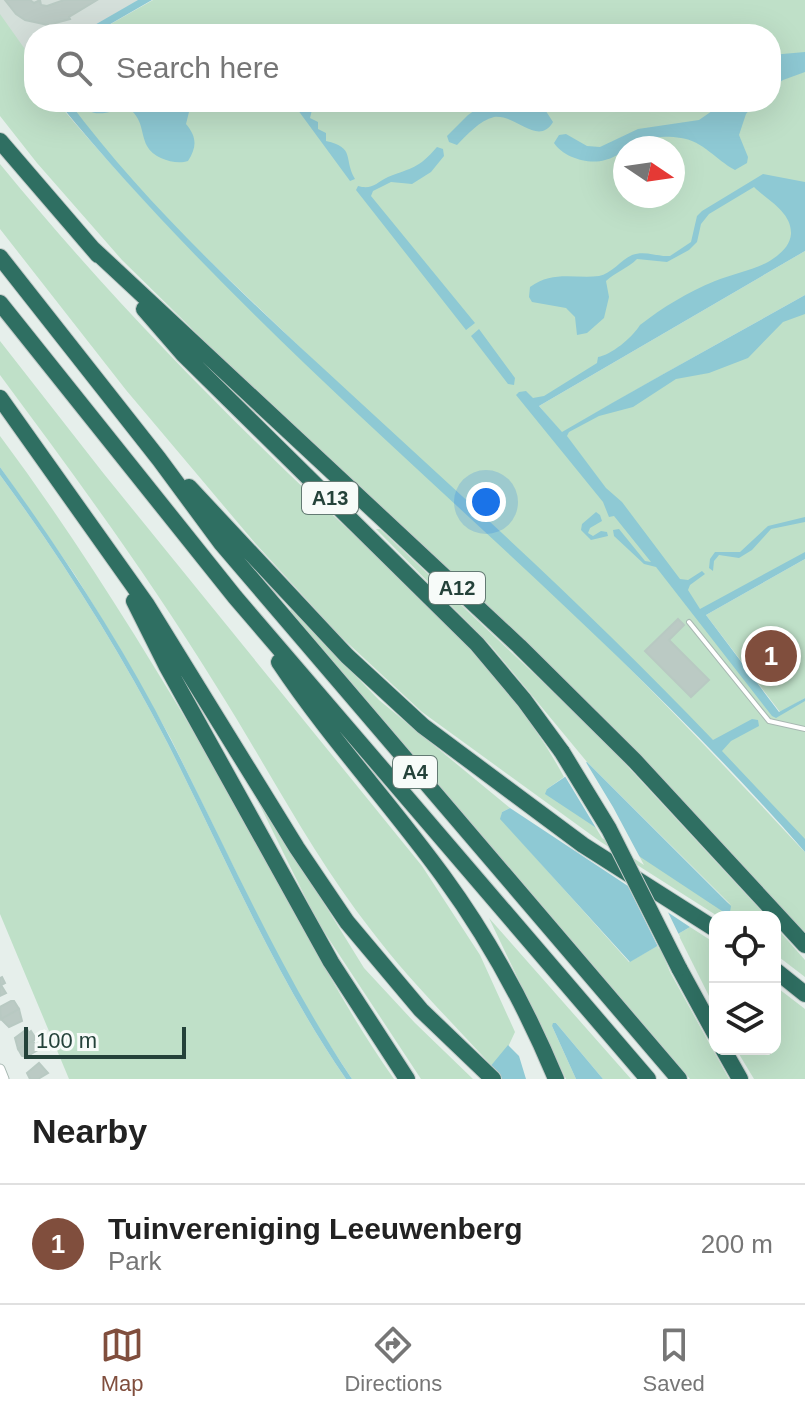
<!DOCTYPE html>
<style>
:root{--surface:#fff;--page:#f2f2f2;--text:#222;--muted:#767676;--line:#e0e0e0;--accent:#804e3d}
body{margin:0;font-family:Helvetica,sans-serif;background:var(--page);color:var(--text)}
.controls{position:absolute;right:24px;bottom:24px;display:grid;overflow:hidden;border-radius:16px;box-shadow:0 8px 32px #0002}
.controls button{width:72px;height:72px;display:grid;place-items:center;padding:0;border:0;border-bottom:2px solid var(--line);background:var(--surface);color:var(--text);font:40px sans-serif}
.compass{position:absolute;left:613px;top:136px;width:72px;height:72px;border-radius:50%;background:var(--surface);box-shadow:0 8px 32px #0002;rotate:103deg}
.scale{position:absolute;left:24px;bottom:20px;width:162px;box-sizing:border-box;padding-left:8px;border:4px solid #24423a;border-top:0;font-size:22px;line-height:28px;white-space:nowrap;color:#24423a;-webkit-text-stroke:6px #f7fbf9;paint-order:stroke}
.you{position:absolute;left:486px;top:502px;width:28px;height:28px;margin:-20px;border:6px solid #fff;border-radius:50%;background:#1a73e8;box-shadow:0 0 0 12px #1a73e833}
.badge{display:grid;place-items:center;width:52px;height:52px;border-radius:50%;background:var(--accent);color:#fff;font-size:26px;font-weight:700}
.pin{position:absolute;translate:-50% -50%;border:4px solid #fff;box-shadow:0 2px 8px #0006}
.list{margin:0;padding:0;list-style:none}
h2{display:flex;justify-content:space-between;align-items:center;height:104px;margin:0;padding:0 32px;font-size:34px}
h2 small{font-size:26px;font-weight:400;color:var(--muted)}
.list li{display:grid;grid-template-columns:52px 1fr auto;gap:24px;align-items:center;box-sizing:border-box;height:120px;padding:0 32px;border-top:2px solid var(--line)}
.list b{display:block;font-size:30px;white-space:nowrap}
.list p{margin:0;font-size:26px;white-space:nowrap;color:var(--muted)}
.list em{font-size:26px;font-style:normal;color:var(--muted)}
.icon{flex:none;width:44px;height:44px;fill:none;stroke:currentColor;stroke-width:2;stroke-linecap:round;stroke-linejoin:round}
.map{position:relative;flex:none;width:805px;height:1079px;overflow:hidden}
.search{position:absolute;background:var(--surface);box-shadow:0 8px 32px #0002;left:24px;right:24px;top:24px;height:88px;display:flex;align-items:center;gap:20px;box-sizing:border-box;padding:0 28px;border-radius:32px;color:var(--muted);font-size:30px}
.sheet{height:224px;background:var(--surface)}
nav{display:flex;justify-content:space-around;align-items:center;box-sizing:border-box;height:112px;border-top:2px solid var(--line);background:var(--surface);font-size:22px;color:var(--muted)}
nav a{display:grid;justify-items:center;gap:4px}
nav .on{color:var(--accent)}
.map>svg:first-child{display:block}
</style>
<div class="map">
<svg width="805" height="1079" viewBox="0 0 805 1079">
<rect width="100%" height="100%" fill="#e6efeb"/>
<!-- built -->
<path fill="#d4dfda" d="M0,0H146L82,34H34V59L28,63L0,19Z"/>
<!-- green -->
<path fill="#bfe0c8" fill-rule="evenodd" d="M153,0H805V248L533,406L558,436L805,298V555L698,615L775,715L780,712L706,615L805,559V698L788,708L805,700V847L628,661L147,201L63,102H771V34H93ZM625,148H673V196H625Z
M0,14L34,62V102H57C209,283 388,438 560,600C643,679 722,763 800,847L805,852V934L647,762L235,371L122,260L37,163L0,116Z
M0,164C89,273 187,376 289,474C383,564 502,661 564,777L547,789L731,905L587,762L491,646L376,529H380L593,729L767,917H719L601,842L422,712L338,634L255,543L126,390L0,229Z
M805,251V295C723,341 642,385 562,433L539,406Z
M0,341L104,474L422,866L480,955L515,1032L508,1047L492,1066C451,1021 408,979 371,930C311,853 267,766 215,684C149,577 75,476 0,375Z
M0,436C82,546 151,660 221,778C280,878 327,984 394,1079H352L321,1032L277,956L171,739L121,650L75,575L0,467Z
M0,475C62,559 119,649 167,742C225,856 273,973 346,1079H69L0,914Z
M291,609L379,700L510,808L502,812L501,819L629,962L659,945L670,972L729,1079H690L290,611Z
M247,779L364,968L415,1023L473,1079H421L317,921Z
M489,918L631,1079H603L556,1023L552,1026L576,1079H566Z
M775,926L805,960V977L775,954Z
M690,927L715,943V1008L678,934Z
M775,986L805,1009V1079H754L736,1049H775Z"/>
<!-- water -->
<path fill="#8ec9d4" d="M138,0H152L93,34H79Z
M805,52V72L783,80L771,88V55Z
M58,102H69C148,208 253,304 350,393C473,506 598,619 713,740L752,719L758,720L759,726L731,741L722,751L805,839V852C573,586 282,375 58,102Z
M105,102H179L189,112L186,124C197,137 197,147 188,161C176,165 154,159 147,146C140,132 144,119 127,107C115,110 100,117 89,111L91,107Z
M292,102H311L313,106L310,118L318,122V129L326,133V141C356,148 343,158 355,179L350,181Z
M511,102H540L553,122C538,147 516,114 494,117C480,120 467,135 457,145L449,142L447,136L468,115L478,108Z
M725,102H756L746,114L739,135L748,157L747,163L735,170C716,160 703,141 681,138C669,136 655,136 643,140C629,144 619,157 605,160C588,165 563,157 554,143L559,135L566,134L587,146L600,147L638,129L699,120Z
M437,147L443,149L444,156L431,172L412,184L391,182L373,191L371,196L475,323L466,330L356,190L358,186C372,190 376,183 388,177C413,167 418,169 437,147Z
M763,174L805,182V251L539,406L562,432C642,385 723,341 805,295V314L783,322L748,358L709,373L676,379L633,407L599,416L569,432L567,436L606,488L622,502L680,579L688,580L702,571L705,574L690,585L688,590L700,609L805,552V559L706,615L779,712L805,698V701L776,718L772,716L656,567L644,564L614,536L613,530L619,529L645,561L651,562L614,516L609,517L603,502L516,395L519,392L526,391L533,398L544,396L597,363L598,357C611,355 632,338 640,325C663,307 688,292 715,281C732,274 752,270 768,262C778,256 790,247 791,234C792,212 767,200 754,187L709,214L701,224L697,242L689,250L667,262L637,259C628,268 616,272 606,281L609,297L604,318L587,333L577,335L575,317L566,308L532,302L529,297L530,287C553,270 575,279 599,276C611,274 621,260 632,255C645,250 657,257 670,256L691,242L697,216L702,211Z
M479,329L515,378L514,385L508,384L471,336Z
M0,467C63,554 122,644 171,740C230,855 280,972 352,1079H346C273,973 225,856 167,742C119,649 62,559 0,475Z
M596,512L600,515L602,521L590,528L588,533L593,536L601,531L607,532L608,536L591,540L581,530L582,524Z
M805,517V522L771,529L752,550L739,558L719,555L714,561L713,571L709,568L710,559L715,552H740L768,526Z
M587,762L731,906L730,912L725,913L545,794L547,789Z
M510,808L690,927L630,962L500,819L502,812Z
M553,1023H556L603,1079H576L552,1026Z
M508,1045L519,1056L526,1079H480Z"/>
<!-- pier -->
<path fill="#e6efeb" d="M584,759L613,807L644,865L602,838L563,773Z
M625,880L665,906L680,937L659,949Z"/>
<!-- building -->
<path fill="#bbcac4" stroke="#b8c9c2" stroke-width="2" d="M5,0H30L34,3L40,0L41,5L47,6L64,0H97L69,17L70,19L48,25L25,20L16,14Z
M678,619L684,625L669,640L709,680L691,697L645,651Z
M2,977L5,983L1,985L6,993L0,996V978Z
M11,1001H14L19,1009L1,1019L0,1007Z
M19,1009L22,1021L9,1027L1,1019Z
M27,1029L29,1033L31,1031L36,1039L18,1049L15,1038Z
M36,1039L33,1041L38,1050L26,1057L22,1056L18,1049Z
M39,1063L48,1073L38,1079H30L27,1073Z"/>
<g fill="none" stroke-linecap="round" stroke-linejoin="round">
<defs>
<path id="service" d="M689,622L769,721L805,729"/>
<path id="minor" d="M0,1069L4,1079"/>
<path id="motorway" d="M0,141L98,255
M92,248L519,646L635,761L805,945
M0,257L159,459L221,543L679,1079
M0,303L235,597L648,1079
M144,309L183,354L477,644L524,700L562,752
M0,398L147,605L297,848L347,922L421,1010L493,1079
M189,487L347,656L423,726L583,845L715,929
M134,601L166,665L331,962L407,1079
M279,662C329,737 390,803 443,876C489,939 526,1007 556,1079
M679,968L715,1034
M775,970L805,994
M723,1049L740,1079"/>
</defs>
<!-- service casing -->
<use href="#service" stroke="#a8b8b2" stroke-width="6"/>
<!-- minor casing -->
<use href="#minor" stroke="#a8b8b2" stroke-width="11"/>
<!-- motorway casing -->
<use href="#motorway" stroke="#c2cac8" stroke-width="18"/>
<!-- service -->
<use href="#service" stroke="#fff" stroke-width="4"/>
<!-- minor -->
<use href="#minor" stroke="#fff" stroke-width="9"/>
<!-- motorway -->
<use href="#motorway" stroke="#2f6f62" stroke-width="16"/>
<defs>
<path id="motorway-bridge" d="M562,752L609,829L679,968"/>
</defs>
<!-- motorway-bridge casing -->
<use href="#motorway-bridge" stroke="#c2cac8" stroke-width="18" stroke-linecap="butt"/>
<!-- motorway-bridge -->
<use href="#motorway-bridge" stroke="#2f6f62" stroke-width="16"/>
</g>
<g text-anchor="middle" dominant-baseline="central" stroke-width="6" stroke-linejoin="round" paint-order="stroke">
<!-- shield labels -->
<g fill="#f7fbf9" stroke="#637a73" stroke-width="2">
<rect x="302" y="482" width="56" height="32" rx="6"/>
<rect x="429" y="572" width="56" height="32" rx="6"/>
<rect x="393" y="756" width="44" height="32" rx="6"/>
</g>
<g font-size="20" font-weight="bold" fill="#24423a">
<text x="330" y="498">A13</text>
<text x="457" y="588">A12</text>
<text x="415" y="772">A4</text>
</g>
</g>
</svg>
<div class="controls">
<button><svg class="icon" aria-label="locate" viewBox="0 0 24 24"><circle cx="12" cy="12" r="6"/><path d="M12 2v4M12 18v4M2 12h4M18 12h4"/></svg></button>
<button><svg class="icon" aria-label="layers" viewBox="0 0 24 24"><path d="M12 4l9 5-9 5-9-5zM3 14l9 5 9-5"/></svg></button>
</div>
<svg class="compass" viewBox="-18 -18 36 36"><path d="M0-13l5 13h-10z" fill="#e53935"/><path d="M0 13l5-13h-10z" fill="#767676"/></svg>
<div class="scale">100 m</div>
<div class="you"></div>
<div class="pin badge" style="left:771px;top:656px">1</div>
<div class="search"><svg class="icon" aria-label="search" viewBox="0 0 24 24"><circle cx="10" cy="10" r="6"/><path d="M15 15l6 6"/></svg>Search here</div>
</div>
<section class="sheet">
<h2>Nearby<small></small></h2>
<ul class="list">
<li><span class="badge">1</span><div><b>Tuinvereniging Leeuwenberg</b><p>Park</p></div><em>200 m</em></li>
</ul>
</section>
<nav>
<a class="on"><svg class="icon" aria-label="map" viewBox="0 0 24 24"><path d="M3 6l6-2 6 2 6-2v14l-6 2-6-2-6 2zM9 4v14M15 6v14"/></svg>Map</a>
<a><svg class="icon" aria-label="directions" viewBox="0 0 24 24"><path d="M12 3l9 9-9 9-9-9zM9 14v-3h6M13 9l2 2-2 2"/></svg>Directions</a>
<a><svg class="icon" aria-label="saved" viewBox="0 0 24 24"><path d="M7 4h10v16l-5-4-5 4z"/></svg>Saved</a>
</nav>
